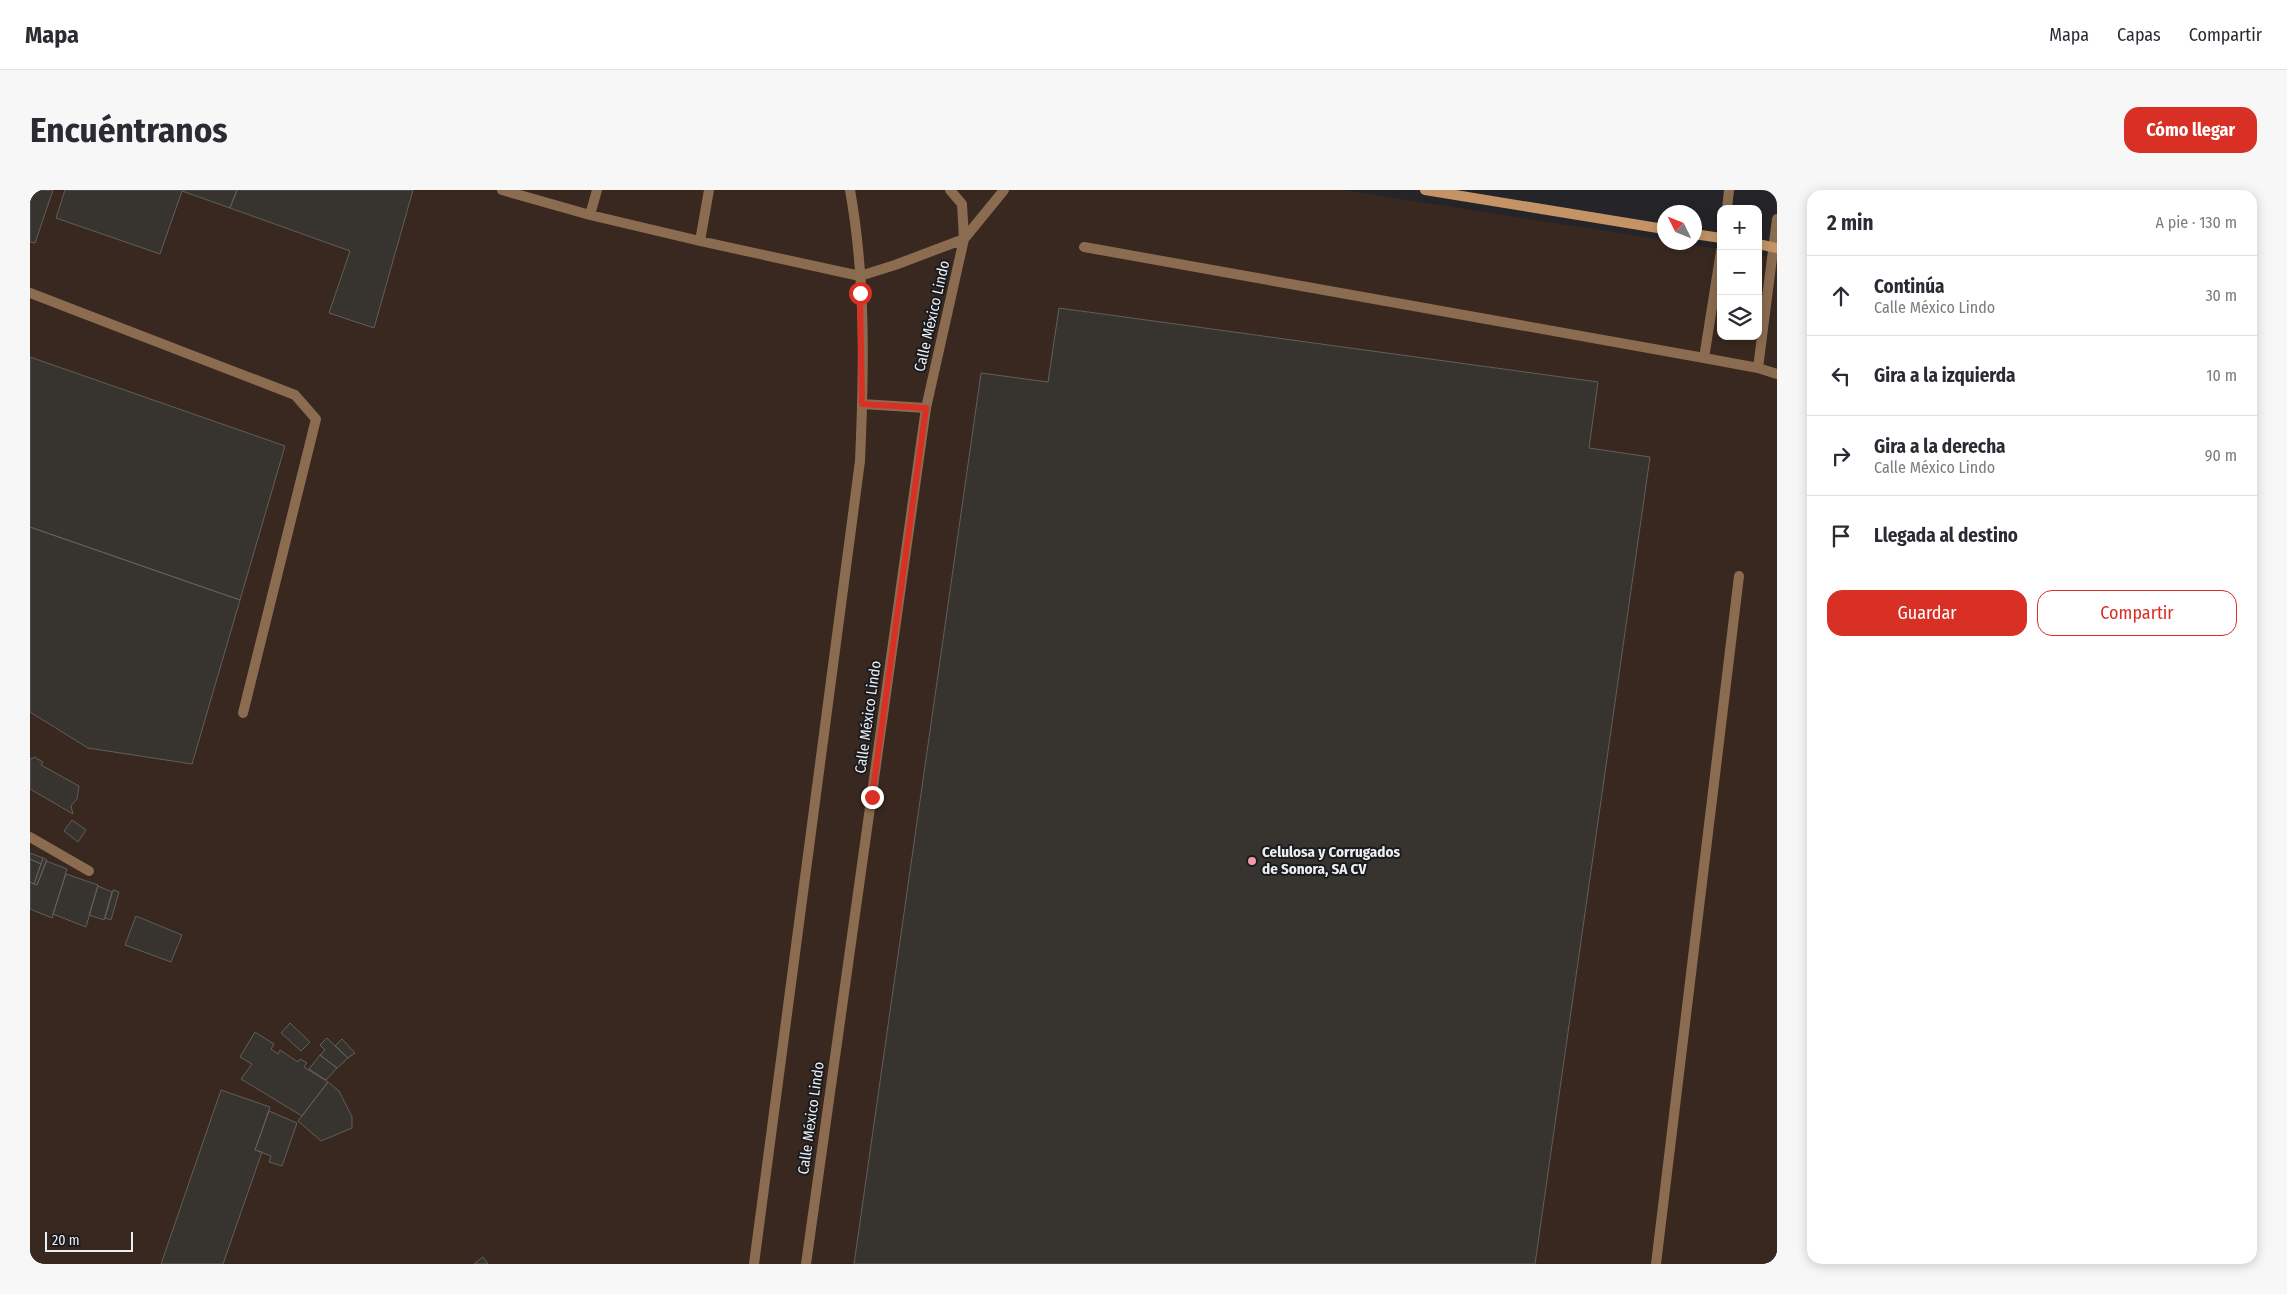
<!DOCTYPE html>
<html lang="es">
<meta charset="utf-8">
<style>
:root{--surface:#fff;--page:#f7f7f7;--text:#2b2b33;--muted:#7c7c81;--line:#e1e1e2;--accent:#d93025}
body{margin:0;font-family:"Fira Sans Condensed",sans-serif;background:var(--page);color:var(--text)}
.controls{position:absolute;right:15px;top:15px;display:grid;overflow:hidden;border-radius:10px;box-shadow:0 2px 12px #0003}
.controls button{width:45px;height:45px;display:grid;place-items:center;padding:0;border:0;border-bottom:1px solid var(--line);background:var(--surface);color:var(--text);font:25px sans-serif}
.compass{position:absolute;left:1627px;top:15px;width:45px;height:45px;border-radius:50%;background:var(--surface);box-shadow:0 2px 12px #0003;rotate:313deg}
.scale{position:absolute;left:15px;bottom:12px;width:88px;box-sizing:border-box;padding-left:5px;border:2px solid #edeef1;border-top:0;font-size:14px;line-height:18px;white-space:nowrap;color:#edeef1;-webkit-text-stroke:4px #1a1b1f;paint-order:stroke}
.stop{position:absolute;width:15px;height:15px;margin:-11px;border:4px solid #d93025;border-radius:50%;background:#fff}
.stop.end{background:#d93025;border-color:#fff;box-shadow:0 1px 5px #0008}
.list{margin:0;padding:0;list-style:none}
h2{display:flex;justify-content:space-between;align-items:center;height:65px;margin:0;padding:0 20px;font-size:21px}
h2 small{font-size:16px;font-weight:400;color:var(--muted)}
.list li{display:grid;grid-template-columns:32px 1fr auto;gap:15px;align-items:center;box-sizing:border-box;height:80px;padding:0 20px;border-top:1px solid var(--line)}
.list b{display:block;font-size:19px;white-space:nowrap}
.list p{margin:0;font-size:16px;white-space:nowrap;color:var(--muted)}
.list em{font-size:16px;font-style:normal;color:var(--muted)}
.actions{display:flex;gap:10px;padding:15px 20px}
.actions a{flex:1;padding:11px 0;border:1px solid var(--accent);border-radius:15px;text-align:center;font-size:18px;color:var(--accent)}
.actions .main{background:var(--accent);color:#fff}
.icon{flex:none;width:28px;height:28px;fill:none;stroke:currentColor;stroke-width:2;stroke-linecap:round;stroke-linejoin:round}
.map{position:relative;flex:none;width:1747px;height:1074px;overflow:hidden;border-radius:15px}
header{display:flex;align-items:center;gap:30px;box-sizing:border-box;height:70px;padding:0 25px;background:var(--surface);border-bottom:1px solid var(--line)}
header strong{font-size:24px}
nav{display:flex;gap:28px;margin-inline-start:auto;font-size:18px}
.intro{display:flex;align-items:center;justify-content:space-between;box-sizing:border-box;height:120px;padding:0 30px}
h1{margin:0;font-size:35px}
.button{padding:12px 22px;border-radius:15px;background:var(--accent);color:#fff;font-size:18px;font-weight:700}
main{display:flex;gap:30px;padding:0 30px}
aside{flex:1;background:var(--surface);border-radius:15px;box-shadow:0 2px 12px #0003}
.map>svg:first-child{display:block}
</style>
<header>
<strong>Mapa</strong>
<nav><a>Mapa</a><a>Capas</a><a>Compartir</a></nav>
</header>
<div class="intro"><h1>Encuéntranos</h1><a class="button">Cómo llegar</a></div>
<main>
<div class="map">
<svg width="1747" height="1074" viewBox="0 0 1747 1074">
<rect width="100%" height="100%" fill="#242429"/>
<!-- industrial -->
<path fill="#39281f" d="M0,0H1313L1634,50V52L1649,53L1691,59V146H1728V65L1747,68V1074H0Z"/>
<!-- building -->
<path fill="#373430" stroke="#625e5a" d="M0,0H23L5,53L0,52Z
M35,0H207L200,18L152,1L130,64L26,28Z
M207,0H383L344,138L299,123L320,61L200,18Z
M1029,118L1568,192L1559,258L1620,267L1505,1074H824L951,183L1018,192Z
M0,167L255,256L210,410L0,337Z
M0,337L210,410L162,574L58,558L0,522Z
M4,567L13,572L11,575L49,596L47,609L41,616L43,624L0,599V568L2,569Z
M42,630L56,640L48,652L34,641Z
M0,663L13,668L11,674L0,669Z
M13,668L17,670L7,695L4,694Z
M0,669L11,674L4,694L0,692Z
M16,671L37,679L22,728L0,719V692L7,695Z
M36,684L68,695L56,737L23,724Z
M68,696L82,702L74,730L59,725Z
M83,700L89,702L81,730L75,728Z
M106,726L152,745L141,772L95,755Z
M260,833L280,852L271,861L251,843Z
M225,842L244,854L241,859L248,864L250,860L268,872L270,869L277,873L274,877L298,892L272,926L211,889L222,874L210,867Z
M297,848L318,868L307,878L290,865L295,860L290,855Z
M312,849L325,863L318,868L305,856Z
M290,865L307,878L296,890L279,879Z
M298,892L309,901L322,927V938L291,951L268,931Z
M191,900L240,917L225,960L232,962L193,1074H131Z
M239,921L267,933L252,976L239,972L241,966L225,960Z
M453,1067L458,1074H444Z"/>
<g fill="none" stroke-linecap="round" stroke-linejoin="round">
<!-- lane -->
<path stroke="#8b6c50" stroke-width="10" d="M472,0L560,25L670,51L830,86L865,75L934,49L932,14L920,0
M1697,19L1699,0
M560,25L567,0
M670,51L679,0
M1054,57L1674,168L1691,61
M0,103L265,205L286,229L213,523
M1674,168L1728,178L1747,184
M1728,178L1747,29
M832,214L896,218
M0,647L59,681
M724,1074L830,271C834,181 836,89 820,0
M776,1074L896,218L934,49L974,0
M1626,1074L1709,386"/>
<!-- secondary -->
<path stroke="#c59466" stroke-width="10" d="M1395,0L1634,39
M1664,44L1691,48
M1728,54L1747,58"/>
</g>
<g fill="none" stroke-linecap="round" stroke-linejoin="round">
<!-- route -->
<path stroke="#d93025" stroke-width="6" d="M830,103L832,214L896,218L842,607"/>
</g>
<!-- markers -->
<circle fill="#f29aac" stroke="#1a1b1f" stroke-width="2" cx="1222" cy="671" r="5"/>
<g text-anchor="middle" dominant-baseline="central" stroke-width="4" stroke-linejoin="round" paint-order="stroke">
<!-- street labels -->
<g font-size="15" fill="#edeef1" stroke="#1a1b1f">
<text transform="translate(902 126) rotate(-77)">Calle México Lindo</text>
<text transform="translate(838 527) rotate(-82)">Calle México Lindo</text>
<text transform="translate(781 928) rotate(-82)">Calle México Lindo</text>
</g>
<!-- poi labels -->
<g font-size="15" font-weight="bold" fill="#edeef1" stroke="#1a1b1f" text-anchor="start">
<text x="1232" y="662">Celulosa y Corrugados<tspan x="1232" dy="17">de Sonora, SA CV</tspan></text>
</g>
</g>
</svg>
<div class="controls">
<button>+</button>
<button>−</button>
<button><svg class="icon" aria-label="layers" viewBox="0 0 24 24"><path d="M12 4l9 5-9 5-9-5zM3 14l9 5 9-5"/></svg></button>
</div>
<svg class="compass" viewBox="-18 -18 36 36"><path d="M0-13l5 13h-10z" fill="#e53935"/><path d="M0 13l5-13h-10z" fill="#7c7c81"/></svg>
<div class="scale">20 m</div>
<div class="stop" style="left:830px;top:103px"></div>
<div class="stop end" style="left:842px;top:607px"></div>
</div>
<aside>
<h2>2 min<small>A pie · 130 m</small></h2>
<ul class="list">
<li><svg class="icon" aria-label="ahead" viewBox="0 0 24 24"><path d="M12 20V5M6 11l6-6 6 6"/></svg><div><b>Continúa</b><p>Calle México Lindo</p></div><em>30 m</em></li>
<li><svg class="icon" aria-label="left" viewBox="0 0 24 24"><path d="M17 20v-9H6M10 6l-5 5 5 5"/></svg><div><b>Gira a la izquierda</b></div><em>10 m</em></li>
<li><svg class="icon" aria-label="right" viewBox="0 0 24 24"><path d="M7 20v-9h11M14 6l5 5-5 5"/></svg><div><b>Gira a la derecha</b><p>Calle México Lindo</p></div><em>90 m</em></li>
<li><svg class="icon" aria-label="arrive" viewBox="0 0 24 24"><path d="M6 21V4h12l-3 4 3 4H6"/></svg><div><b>Llegada al destino</b></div></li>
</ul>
<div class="actions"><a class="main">Guardar</a><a>Compartir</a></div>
</aside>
</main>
